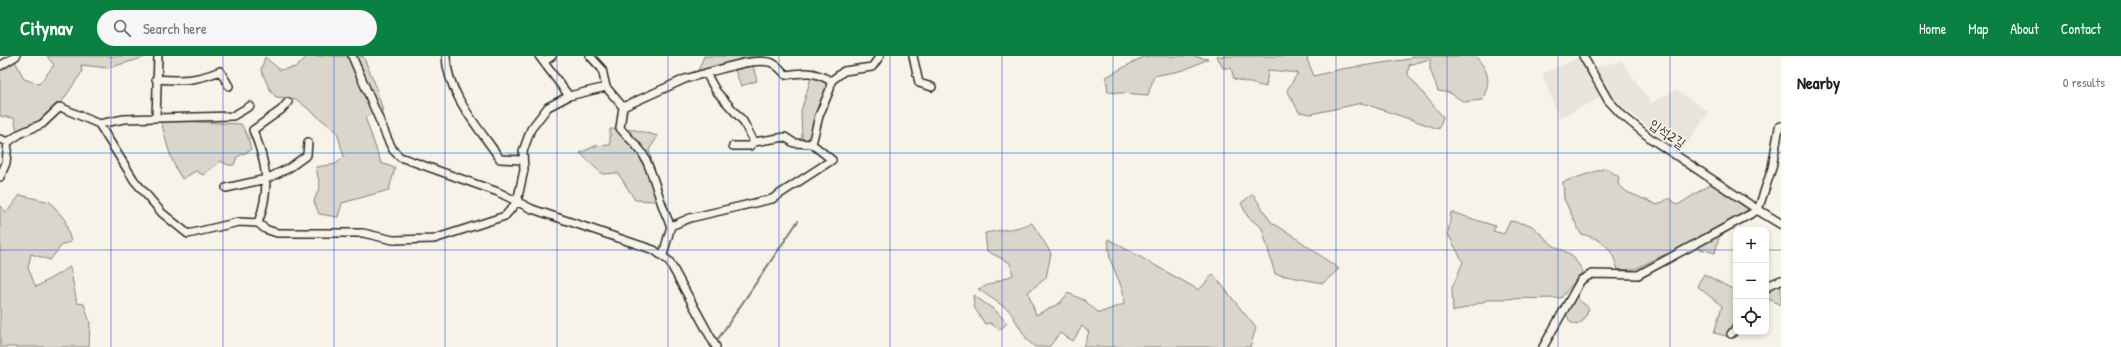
<!DOCTYPE html>
<meta charset="utf-8">
<style>
:root{--surface:#fff;--page:#f6f6f6;--text:#222;--muted:#767676;--line:#e0e0e0;--accent:#0b8043}
body{margin:0;font-family:"Patrick Hand","Poor Story",sans-serif;background:var(--page);color:var(--text)}
.controls{position:absolute;right:12px;bottom:12px;display:grid;overflow:hidden;border-radius:8px;box-shadow:0 2px 6px #0003}
.controls button{width:36px;height:36px;display:grid;place-items:center;padding:0;border:0;border-bottom:1px solid var(--line);background:var(--surface);color:var(--text);font:20px sans-serif}
.list{margin:0;padding:0;list-style:none}
h2{display:flex;justify-content:space-between;align-items:center;height:52px;margin:0;padding:0 16px;font-size:17px}
h2 small{font-size:13px;font-weight:400;color:var(--muted)}
.icon{flex:none;width:22px;height:22px;fill:none;stroke:currentColor;stroke-width:2;stroke-linecap:round;stroke-linejoin:round}
.map{position:relative;flex:none;width:1781px;height:291px;overflow:hidden}
header{display:flex;align-items:center;gap:24px;box-sizing:border-box;height:56px;padding:0 20px;background:var(--accent);color:#fff}
header strong{font-size:19px}
nav{display:flex;gap:22px;margin-inline-start:auto;font-size:14px}
.search{width:280px;height:36px;background:var(--page);display:flex;align-items:center;gap:10px;box-sizing:border-box;padding:0 14px;border-radius:22px;color:var(--muted);font-size:15px}
main{display:flex}
aside{flex:1;background:var(--surface)}
.map>svg:first-child{display:block}
</style>
<header>
<strong>Citynav</strong>
<div class="search"><svg class="icon" aria-label="search" viewBox="0 0 24 24"><circle cx="10" cy="10" r="6"/><path d="M15 15l6 6"/></svg>Search here</div>
<nav><a>Home</a><a>Map</a><a>About</a><a>Contact</a></nav>
</header>
<main>
<div class="map">
<svg width="1781" height="291" viewBox="0 0 1781 291">
<rect width="100%" height="100%" fill="#f7f3e8"/>
<filter id="ink" filterUnits="userSpaceOnUse"><feTurbulence type="fractalNoise" baseFrequency=".025" numOctaves="2"/><feDisplacementMap in="SourceGraphic" scale="8" xChannelSelector="R" yChannelSelector="G"/><feConvolveMatrix kernelMatrix="1 2 1 2 8 2 1 2 1" color-interpolation-filters="sRGB"/></filter>
<g filter="url(#ink)">
<!-- built -->
<path fill="#e8e4da" d="M1580,1L1600,42L1559,62L1542,18Z
M1622,5L1651,47L1676,34L1709,56L1686,89L1678,95L1620,48L1608,37L1593,12Z"/>
<!-- green -->
<path fill="#dad6cc" stroke="#82807c" d="M47,0H149L108,12L81,9L82,16L61,47L39,68L17,75L14,62L0,60V14L15,5L24,23L39,28L54,9Z
M308,0H363L375,28L383,55L365,61L381,107L395,112L389,134L342,147L338,161L319,158L314,145L320,130L316,111L336,108L344,101L337,76L296,43L276,41C268,33 266,24 261,14L265,1L280,14L296,11Z
M704,0H762L739,7L698,15Z
M1152,0H1192L1208,3L1184,14L1154,20L1148,39L1108,36L1106,21L1143,1Z
M1217,0H1310L1307,3L1314,20L1341,13L1410,3L1412,0H1475C1490,16 1491,25 1482,44L1464,46L1450,37L1438,35L1430,13V3L1409,9L1408,19L1443,61L1439,73L1362,47L1311,58L1299,56L1287,34L1298,17L1268,14L1266,31L1234,23L1231,12H1223Z
M753,10L757,25L741,30L735,14Z
M814,12L834,26L816,82L802,84L801,55Z
M161,64L241,68L248,81L251,94L237,101L234,109H228L221,105L203,119L196,115L182,123C170,105 166,85 161,64Z
M610,73L635,74L658,80L649,94L655,118V145L635,144L618,117L602,118L580,97L595,90L610,89Z
M1606,112L1619,121L1618,128L1627,136L1658,149L1669,142L1678,149L1712,127L1748,153L1730,174L1719,181L1715,197L1697,192L1664,199L1635,213L1618,214C1611,191 1605,184 1581,178L1564,143L1563,126Z
M1253,138L1271,166L1292,179L1339,213L1323,227L1275,218L1262,172L1248,161L1241,147Z
M20,139L50,146L65,164L71,186L63,188L50,204L31,198L28,212L36,231L70,211L77,247L84,248L90,267L89,291H0V150L7,156Z
M1451,156L1495,170L1493,175L1504,178L1510,165L1531,169L1554,190L1572,199L1583,215L1561,242L1491,243L1453,256L1452,232L1463,206L1448,178Z
M1032,167L1051,197L1046,222L1028,236L1036,259L1060,247L1068,237L1084,244L1099,257L1124,248L1123,235L1110,203L1108,183L1199,234L1213,218L1256,272L1250,291H1083L1089,276L1082,270L1073,285L1060,277L1049,291H1035L1028,285L1009,254L978,233L1013,219L1010,207L987,195L985,177L1016,172Z
M1704,218L1736,235V276H1740L1735,282L1714,277L1722,250L1697,230Z
M1766,223L1777,230H1781V249L1766,242Z
M973,239L996,255L1007,267L1000,274L990,267L985,268L974,251Z
M1577,239L1579,244L1589,252L1584,264L1577,269L1570,266L1566,257Z"/>
<g fill="none" stroke-linecap="round" stroke-linejoin="round">
<!-- stream -->
<path stroke="#7a7874" stroke-width="2" d="M718,283L798,165"/>
<defs>
<path id="minor" d="M158,0L156,62L124,63L99,68L134,124L162,157L188,178L239,166L258,167L265,173L277,177H363L393,184L434,183L505,160L517,146L524,114L523,95L531,73L548,51L569,40L606,31L623,51L620,72C627,81 639,90 644,100C656,123 659,148 671,170
M352,0L388,84L393,94L400,101L498,136L532,153L654,194L669,205L716,291
M446,0C447,38 480,73 500,103L523,104
M539,0L569,40
M590,0L602,13L606,31
M913,0L919,27L932,31
M1583,0L1608,44L1622,59L1650,82L1758,154
M544,6L552,0
M0,10L16,0
M706,17C723,13 752,2 769,6C776,7 781,14 786,19C805,16 814,15 831,25
M156,23C181,25 196,25 220,15L229,30
M623,51L685,23L706,17L716,35L743,65L754,86
M156,62L233,60L250,50
M0,83L8,86L21,77L42,68L60,51L99,68
M812,88L819,60L830,33L831,25L844,15L872,11L880,0
M0,121L6,107L8,86
M226,132L266,123L289,112L307,99L308,86
M258,167C271,132 267,108 253,74L281,54L288,46
M663,199L671,170L690,162L772,143L832,104L812,88L794,87L785,81L754,86L750,90H733
M1766,233L1769,229L1781,224
M1731,278L1736,272
M1543,291L1581,224L1592,218L1638,219L1758,154L1772,112L1779,71L1781,70"/>
<path id="tertiary" d="M1758,154L1781,168"/>
</defs>
<!-- minor casing -->
<use href="#minor" stroke="#2b2b2b" stroke-width="10"/>
<!-- tertiary casing -->
<use href="#tertiary" stroke="#2b2b2b" stroke-width="11"/>
<!-- minor -->
<use href="#minor" stroke="#f7f3e8" stroke-width="7"/>
<!-- tertiary -->
<use href="#tertiary" stroke="#f7f3e8" stroke-width="8"/>
</g>
</g>
<!-- grid -->
<path fill="none" stroke="#1d4ed8" stroke-width="1" stroke-opacity="0.55" d="M111,0V291M223,0V291M334,0V291M445,0V291M557,0V291M668,0V291M779,0V291M890,0V291M1002,0V291M1113,0V291M1224,0V291M1336,0V291M1447,0V291M1558,0V291M1670,0V291M0,97H1781M0,194H1736M1766,194H1781"/>
<g text-anchor="middle" dominant-baseline="central" stroke-width="3.5" stroke-linejoin="round" paint-order="stroke">
<!-- street labels -->
<g font-size="14" fill="#2b2b2b" stroke="#f7f3e8">
<text transform="translate(1668 77) rotate(35)">입석2길</text>
</g>
</g>
</svg>
<div class="controls">
<button>+</button>
<button>−</button>
<button><svg class="icon" aria-label="locate" viewBox="0 0 24 24"><circle cx="12" cy="12" r="6"/><path d="M12 2v4M12 18v4M2 12h4M18 12h4"/></svg></button>
</div>
</div>
<aside>
<h2>Nearby<small>0 results</small></h2>
<ul class="list">
</ul>
</aside>
</main>
